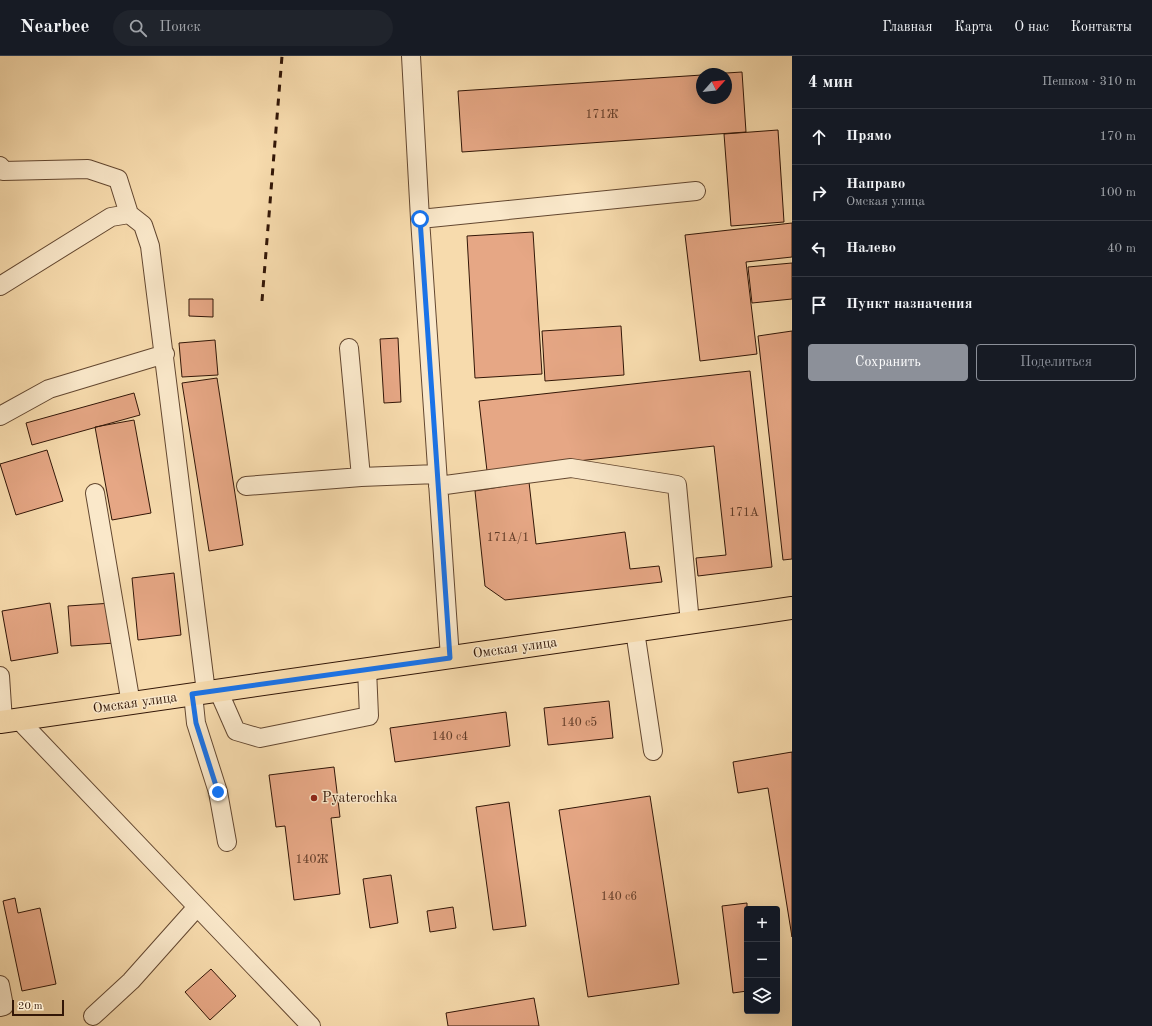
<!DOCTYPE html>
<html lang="ru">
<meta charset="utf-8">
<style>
:root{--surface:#171b24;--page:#20242c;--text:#f1f3f6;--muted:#9ea1a6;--line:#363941;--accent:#8c9099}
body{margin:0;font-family:"Old Standard TT",serif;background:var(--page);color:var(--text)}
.controls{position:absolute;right:12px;bottom:12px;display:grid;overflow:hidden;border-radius:4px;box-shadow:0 4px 16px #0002}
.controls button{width:36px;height:36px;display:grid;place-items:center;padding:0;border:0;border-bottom:1px solid var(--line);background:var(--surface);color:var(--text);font:20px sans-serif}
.compass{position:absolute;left:696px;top:12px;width:36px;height:36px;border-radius:50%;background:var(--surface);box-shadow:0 4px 16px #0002;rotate:63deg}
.scale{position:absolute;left:12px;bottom:10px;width:52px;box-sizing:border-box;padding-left:4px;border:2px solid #321607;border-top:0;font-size:11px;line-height:14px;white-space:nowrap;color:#321607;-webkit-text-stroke:3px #fae8ca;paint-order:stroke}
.stop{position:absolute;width:12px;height:12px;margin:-9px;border:3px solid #1a73e8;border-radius:50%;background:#fff}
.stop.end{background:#1a73e8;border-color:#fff;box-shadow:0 1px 4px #0008}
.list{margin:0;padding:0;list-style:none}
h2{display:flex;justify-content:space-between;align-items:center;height:52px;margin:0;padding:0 16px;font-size:17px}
h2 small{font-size:13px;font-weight:400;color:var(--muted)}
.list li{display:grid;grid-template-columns:26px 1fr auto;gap:12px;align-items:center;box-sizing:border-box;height:56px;padding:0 16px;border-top:1px solid var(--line)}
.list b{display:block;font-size:15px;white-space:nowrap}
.list p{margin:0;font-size:13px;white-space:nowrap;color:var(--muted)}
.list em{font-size:13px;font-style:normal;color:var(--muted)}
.actions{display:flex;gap:8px;padding:12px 16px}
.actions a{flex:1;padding:9px 0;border:1px solid var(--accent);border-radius:4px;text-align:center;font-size:14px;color:var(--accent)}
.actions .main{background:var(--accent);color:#fff}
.icon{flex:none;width:22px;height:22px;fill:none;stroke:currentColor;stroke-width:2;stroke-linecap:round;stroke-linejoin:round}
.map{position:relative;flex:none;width:792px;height:970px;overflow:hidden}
header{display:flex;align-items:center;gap:24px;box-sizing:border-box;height:56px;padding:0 20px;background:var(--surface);border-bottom:1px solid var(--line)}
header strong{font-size:19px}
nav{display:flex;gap:22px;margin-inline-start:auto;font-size:14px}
.search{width:280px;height:36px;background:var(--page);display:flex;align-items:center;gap:10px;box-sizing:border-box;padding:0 14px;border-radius:22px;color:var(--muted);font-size:15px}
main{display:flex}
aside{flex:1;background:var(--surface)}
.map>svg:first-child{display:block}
</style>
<header>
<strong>Nearbee</strong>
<div class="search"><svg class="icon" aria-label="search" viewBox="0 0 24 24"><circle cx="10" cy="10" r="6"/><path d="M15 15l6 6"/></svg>Поиск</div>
<nav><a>Главная</a><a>Карта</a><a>О нас</a><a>Контакты</a></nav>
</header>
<main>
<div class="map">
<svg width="792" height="970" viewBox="0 0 792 970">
<rect width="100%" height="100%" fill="#f7dbad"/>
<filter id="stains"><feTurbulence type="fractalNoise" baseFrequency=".005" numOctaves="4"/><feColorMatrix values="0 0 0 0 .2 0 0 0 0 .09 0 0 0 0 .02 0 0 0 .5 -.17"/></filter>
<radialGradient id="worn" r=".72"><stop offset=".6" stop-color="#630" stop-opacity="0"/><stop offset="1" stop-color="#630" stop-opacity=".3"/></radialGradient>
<!-- building -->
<path fill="#e6a785" stroke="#321607" d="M742,16L746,76L462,96L458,35L702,19V42H726V18H711Z
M778,74L784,166L731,170L724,78Z
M792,167V201L746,206L757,298L700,305L685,179Z
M533,176L542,318L475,322L467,180Z
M792,207V243L752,247L748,211Z
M189,243H213V261L189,260Z
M621,270L624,319L545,325L542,275Z
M792,275V503L783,504L758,280Z
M398,282L401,346L384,347L380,283Z
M215,284L218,319L182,321L179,287Z
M750,315L772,511L698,520L696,502L726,499L714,390L487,415L479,345Z
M217,322L243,489L209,495L182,327Z
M134,337L140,359L32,389L26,367Z
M134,364L151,457L112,464L95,371Z
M47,394L63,445L16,459L0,408Z
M529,426L536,488L625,476L630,513L659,510L662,526L505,544L485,530L475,435Z
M174,517L181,579L138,584L132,522Z
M50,547L58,597L11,605L2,555Z
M112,547L115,587L71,590L68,550Z
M609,645L613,682L548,689L544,652Z
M506,656L510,690L395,706L390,672Z
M792,696V881L768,732L738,737L733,706Z
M334,711L340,761L331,762L340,838L294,844L285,770L276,771L269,719Z
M650,740L679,928L588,941L559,754Z
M509,746L526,870L493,874L476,751Z
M391,819L398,867L370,872L363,823Z
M15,842L18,857L40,852L56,928L22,935L3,845Z
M747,847V935L733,937L722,850Z
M453,851L456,872L430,876L427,855Z
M211,913L236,940L210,964L185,936Z
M534,942L539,970H448L446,957Z"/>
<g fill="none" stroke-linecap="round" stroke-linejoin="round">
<defs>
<path id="minor" d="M411,0L420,163L450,602
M0,110L3,115L88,113L118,123L129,158
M420,163L696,135
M0,230L111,161L129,158L143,169L150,190L206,636
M349,292L361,421L437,418
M0,360L49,333L165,298
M246,430L361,421
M438,430L571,412L677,429L690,567
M95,437L131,648
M635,575L653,695
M0,620L3,665
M218,634L236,675L260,682L369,660L367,613
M193,638L196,667L218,736L227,786
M19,664L311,970
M0,929L4,950L0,951
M93,960L131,925L197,851"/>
<path id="major" d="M0,666L792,552"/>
</defs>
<!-- minor casing -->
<use href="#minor" stroke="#634730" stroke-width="20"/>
<!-- major casing -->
<use href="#major" stroke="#321607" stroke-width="24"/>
<!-- minor -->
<use href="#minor" stroke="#fae8ca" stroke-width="18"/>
<!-- major -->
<use href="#major" stroke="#f7dbad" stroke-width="22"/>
<!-- rail -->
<path stroke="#321607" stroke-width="3" stroke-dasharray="7 7" stroke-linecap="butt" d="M262,245L282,0"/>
</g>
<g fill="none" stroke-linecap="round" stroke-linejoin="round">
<!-- route -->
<path stroke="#1a73e8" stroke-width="5" d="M218,736L196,667L192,638L450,602L420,163"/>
</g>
<!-- markers -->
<circle fill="#8f2418" stroke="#fae8ca" stroke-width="1.5" cx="314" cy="742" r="4"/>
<g text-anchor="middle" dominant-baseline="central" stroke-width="3" stroke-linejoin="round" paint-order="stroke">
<!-- number labels -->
<g font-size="12" fill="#5f3a26">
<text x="602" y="59">171Ж</text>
<text x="744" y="457">171А</text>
<text x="508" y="482">171А/1</text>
<text x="579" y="667">140 с5</text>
<text x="450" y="681">140 с4</text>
<text x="312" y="804">140Ж</text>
<text x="619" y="841">140 с6</text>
</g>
<!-- street labels -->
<g font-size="14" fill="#321607" stroke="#fae8ca">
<text transform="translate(515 592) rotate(-8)">Омская улица</text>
<text transform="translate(135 647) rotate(-8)">Омская улица</text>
</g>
<!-- poi labels -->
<g font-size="14" fill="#321607" stroke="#fae8ca" text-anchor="start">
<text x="322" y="742">Pyaterochka</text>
</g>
</g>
<rect width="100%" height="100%" filter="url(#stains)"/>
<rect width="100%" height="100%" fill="url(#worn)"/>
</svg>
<div class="controls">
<button>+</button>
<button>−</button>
<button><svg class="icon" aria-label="layers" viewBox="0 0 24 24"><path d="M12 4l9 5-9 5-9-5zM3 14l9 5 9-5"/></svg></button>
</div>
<svg class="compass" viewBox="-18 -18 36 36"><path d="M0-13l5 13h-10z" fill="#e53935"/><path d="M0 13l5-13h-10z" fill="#9ea1a6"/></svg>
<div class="scale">20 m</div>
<div class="stop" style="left:420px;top:163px"></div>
<div class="stop end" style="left:218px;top:736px"></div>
</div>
<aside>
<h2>4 мин<small>Пешком · 310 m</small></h2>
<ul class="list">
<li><svg class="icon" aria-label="ahead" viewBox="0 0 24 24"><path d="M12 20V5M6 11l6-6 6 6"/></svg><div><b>Прямо</b></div><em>170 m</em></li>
<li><svg class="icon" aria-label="right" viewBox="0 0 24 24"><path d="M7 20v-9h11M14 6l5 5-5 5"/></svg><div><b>Направо</b><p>Омская улица</p></div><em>100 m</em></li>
<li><svg class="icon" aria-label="left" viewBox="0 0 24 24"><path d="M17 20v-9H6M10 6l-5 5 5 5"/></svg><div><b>Налево</b></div><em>40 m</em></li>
<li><svg class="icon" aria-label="arrive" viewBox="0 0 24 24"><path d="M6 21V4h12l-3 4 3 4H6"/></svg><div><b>Пункт назначения</b></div></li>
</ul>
<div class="actions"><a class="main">Сохранить</a><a>Поделиться</a></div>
</aside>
</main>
